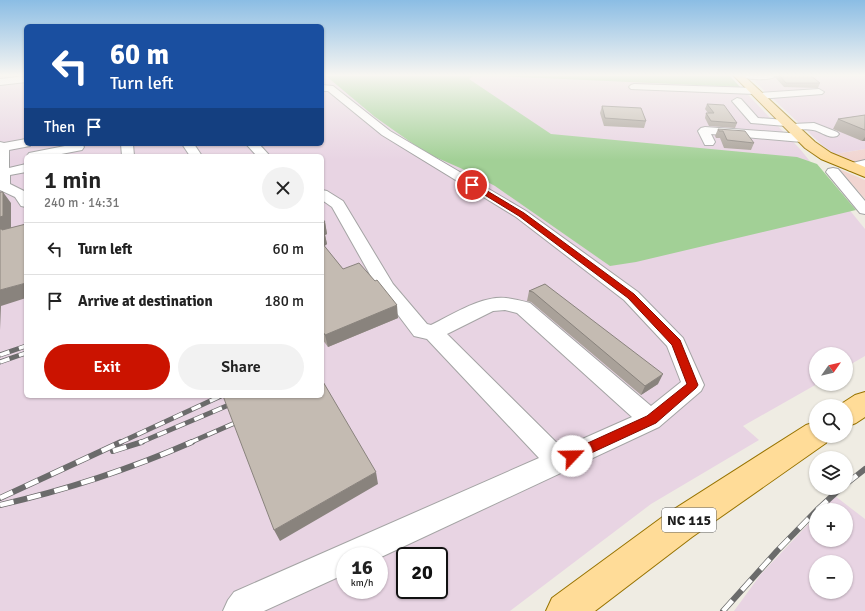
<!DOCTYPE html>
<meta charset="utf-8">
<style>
:root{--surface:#fff;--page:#f2f2f2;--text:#222;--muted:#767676;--line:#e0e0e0;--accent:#cb1300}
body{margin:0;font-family:Signika,sans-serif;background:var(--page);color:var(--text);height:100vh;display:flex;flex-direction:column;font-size:15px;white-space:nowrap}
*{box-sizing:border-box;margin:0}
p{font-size:13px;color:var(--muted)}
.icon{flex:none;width:22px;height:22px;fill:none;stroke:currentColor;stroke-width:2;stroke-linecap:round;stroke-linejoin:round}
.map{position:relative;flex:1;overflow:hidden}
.panel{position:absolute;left:24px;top:154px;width:300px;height:244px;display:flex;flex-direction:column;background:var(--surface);border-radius:6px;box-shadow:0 1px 3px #0004}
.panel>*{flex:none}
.hud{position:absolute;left:24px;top:24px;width:300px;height:122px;border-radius:6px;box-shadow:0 1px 3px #0004;background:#1a4fa0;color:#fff;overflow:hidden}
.needle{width:26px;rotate:56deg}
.buttons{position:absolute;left:809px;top:347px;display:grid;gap:8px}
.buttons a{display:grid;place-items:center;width:44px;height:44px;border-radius:50%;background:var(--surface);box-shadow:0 1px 3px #0004;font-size:20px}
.speed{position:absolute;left:336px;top:547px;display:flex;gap:8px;font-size:20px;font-weight:700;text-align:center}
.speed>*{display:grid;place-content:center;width:52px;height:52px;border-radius:50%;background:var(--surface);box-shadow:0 1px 3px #0004;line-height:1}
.speed small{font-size:10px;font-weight:400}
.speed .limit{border:2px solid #111;border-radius:6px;background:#fff;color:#111}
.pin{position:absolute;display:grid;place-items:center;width:34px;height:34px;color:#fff;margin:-17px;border:2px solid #fff;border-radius:50%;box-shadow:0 1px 4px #0007}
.me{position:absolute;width:44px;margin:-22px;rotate:66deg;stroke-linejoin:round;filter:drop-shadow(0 0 3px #0008)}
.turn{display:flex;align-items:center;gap:14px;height:84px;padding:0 20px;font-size:18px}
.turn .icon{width:52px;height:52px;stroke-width:2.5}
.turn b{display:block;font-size:28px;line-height:34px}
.then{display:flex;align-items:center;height:38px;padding:0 20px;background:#0003;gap:8px;font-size:15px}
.round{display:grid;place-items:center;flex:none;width:42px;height:42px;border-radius:21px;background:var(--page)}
.overview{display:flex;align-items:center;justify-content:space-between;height:68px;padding:0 20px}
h1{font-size:24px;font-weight:600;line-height:30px}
.button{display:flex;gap:8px;margin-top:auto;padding:8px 20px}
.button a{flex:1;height:46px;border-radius:24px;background:var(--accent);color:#fff;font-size:16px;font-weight:600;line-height:46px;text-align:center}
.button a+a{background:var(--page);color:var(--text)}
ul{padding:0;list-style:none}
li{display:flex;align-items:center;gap:12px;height:52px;padding:0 20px;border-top:1px solid var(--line)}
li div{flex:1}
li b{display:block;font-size:15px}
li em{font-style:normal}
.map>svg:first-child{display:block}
.commercial{fill:#f1d5d1}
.industrial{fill:#e8d4e3;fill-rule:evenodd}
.forest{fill:#a2d096}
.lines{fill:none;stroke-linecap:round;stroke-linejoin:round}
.minor-casing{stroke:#a4a4a4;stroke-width:2}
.major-casing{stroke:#977300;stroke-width:2}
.minor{fill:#fff;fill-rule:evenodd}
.major{fill:#ffdc98;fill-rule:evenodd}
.rail-far1-casing{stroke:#6b6b6b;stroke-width:5}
.rail-casing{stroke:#6b6b6b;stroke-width:6}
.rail-far1{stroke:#fff;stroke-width:3.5;stroke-dasharray:10;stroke-linecap:butt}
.rail{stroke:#fff;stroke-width:4.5;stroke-dasharray:14;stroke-linecap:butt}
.wall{fill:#a9a199}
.shaded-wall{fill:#89837d}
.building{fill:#c4bbb2;stroke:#89837d}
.route{fill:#cb1300;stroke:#840c00}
.labels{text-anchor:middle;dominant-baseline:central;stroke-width:3;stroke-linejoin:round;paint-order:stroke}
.shield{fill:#fff;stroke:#616161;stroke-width:1}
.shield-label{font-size:14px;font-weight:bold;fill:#1d1d1d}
</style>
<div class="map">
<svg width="865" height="611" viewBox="0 0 865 611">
<rect width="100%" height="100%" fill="#efece3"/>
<path class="commercial" d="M865,149V166L835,154Z
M839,169L865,180V199Z"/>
<path class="industrial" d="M0,75H26V144H322V75H729L800,149L865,229V356L846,367V354H816L817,384L743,426L759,440L651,504L510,611H0ZM26,156H322V396H26ZM345,556H379V590H345ZM405,556H439V590H405Z
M748,75H865V149L835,154L823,146Z
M835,496L865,519V611H734L761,574L816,516V540H846V510H822ZM816,562H846V592H816Z"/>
<path class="forest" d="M325,75H729L740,87L474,75L469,79L551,134L797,157L817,164L856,210L636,262L610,266L495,186L467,171L426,153L375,117Z"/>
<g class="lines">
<g class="minor-casing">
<path id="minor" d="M735,75H770L774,77C769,81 739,79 735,75Z
M26,76V82L0,85V79Z
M634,84L755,88L760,91L755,94L631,89L629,87L631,85Z
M322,85L333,86L390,131L526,211L638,292L683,338L704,385L701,391L659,427L379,558V556H345V574L264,611H223L228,600L234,592L539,458L427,339L414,336L377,287L332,207L322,200V190L327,191L343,201L393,284L427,324L431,325C452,315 482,295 506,298C514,299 522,301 530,303L651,406L681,382L667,346L624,300L516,217L382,135L328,91H322ZM505,310L517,313L632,417L562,448L447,334L493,311Z
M819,89L824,92L822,94L760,99L755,96L760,93Z
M737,98L741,99L758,118L787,120L791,121L792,124L814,123L837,132L839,134L837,136C828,139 821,131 813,130C804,128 796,131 787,129L786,126L751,123L732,101Z
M705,127L802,134L806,136L808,138L806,140L802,142L711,134L715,142L713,145H705L698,131L701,128Z
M26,139V144H31L30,146L9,150V168L26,164V172L10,175V184L26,192V207L21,206L15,197L0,190V142L4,143Z
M75,144H82L84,147L82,150L51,156H27L29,153Z
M121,144H133L134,156H122Z
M182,144H194L202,156H190Z
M246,144H259L270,156H257Z
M865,160V168L853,171L848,170L847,167L848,164Z
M833,168L838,169L865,201V214L860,213L826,172L828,169Z"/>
</g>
<g class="major-casing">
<path id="major" d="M733,75H743L815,142L831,153L865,167V177L821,159L805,148Z
M865,392V417L856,423L846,427V406H838L855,395Z
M816,422V436H829L826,443L692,537L595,611H546L552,598L668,513L806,425Z"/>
</g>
<use href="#minor" class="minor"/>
<use href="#major" class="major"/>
<g class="rail-far1-casing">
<path id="rail-far1" d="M0,355L26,346
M0,362L26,353
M119,443L221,396
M139,443L250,396
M189,443L244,419"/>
</g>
<g class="rail-casing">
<path id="rail" d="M113,451L142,442
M846,484L865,469
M0,498L121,442
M0,505C66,490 130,469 192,442
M817,510L841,488
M723,611L777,551L816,511"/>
</g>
<use href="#rail-far1" class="rail-far1"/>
<use href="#rail" class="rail"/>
</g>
<path class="wall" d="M773,75H810L820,83L818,88L784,87Z
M707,104L737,123L735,128L709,126L705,118L706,113H708L705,109Z
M602,106L646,121L644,128L604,126L600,113Z
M865,115V141H862L833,129L838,119Z
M718,129L754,143L751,150L724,148L720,138H716L715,136Z
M322,218L325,222L327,234L325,235L327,244L324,246L343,269L398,318L328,347L322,339Z
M545,284L658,384L641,395L531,302L527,301L529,291Z"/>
<path class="shaded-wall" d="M865,137V141H862Z
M3,192L11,203V228L3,230L11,241L0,231V217Z
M325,222L327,234L325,235L327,244L322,248V224Z
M26,283V298L1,306L0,330V290Z
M397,305L398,318L328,347L325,335Z
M663,374L658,384L641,395L645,386Z
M376,472L378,484L280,541L274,530Z"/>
<path class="building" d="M779,75H810L820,83H786Z
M707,104L724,105L737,123L711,121L706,113H714Z
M602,106L641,108L646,121L605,118Z
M865,115V130L838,119Z
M718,129L745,131L754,143L727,140L723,131H719Z
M0,192H3V216L0,217Z
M322,218L325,222L322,224Z
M26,224V283L0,290V229H2V230Z
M322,229L325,232L322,234Z
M322,243L343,269L359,263L375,281L377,280L397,305L325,335L322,330Z
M545,284L663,374L645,386L533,292L529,291Z
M322,380L376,472L274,530L223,396H322Z"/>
<linearGradient id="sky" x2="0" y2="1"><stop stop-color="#8bbde4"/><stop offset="0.47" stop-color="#f8f6f2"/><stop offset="1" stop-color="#f8f6f2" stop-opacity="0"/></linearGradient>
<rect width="865" height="160" fill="url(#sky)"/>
<path class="route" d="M470,183H474L524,213L634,294L680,340L698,385L696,388L656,423L576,460L572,461L568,460L566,456L568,452L647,416L687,384L672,345L628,298L519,216L470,186Z"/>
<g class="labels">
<rect class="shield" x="662" y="508" width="54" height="24" rx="3"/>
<g class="shield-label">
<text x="689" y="520">NC 115</text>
</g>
</g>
</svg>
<div class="buttons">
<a><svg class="needle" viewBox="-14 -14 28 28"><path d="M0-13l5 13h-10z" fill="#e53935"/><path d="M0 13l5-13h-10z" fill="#767676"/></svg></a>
<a><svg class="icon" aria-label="search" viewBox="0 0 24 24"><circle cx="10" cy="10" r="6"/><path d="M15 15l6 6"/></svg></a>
<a><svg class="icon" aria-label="layers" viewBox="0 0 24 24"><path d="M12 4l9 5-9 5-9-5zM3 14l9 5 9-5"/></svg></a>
<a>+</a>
<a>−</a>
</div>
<div class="speed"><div>16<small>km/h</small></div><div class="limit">20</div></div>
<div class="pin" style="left:472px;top:185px;background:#d93025"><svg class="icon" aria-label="arrive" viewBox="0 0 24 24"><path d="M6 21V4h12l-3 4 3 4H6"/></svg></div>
<svg class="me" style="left:572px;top:456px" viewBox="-20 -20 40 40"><circle r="19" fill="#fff"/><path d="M0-13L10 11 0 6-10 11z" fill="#cb1300"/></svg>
<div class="hud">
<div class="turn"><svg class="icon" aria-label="left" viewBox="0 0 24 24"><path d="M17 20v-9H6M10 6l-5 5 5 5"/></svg><div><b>60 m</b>Turn left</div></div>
<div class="then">Then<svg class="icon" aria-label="arrive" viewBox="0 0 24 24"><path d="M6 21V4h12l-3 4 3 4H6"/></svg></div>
</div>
<section class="panel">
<div class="overview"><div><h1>1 min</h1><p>240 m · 14:31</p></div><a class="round"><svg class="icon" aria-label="close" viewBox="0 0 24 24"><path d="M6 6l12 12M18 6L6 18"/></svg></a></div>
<ul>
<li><svg class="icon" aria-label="left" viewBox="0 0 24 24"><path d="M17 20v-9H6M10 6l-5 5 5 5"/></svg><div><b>Turn left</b></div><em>60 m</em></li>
<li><svg class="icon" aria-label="arrive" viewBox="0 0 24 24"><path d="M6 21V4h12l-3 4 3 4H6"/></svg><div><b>Arrive at destination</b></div><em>180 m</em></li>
</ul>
<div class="button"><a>Exit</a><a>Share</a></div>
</section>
</div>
